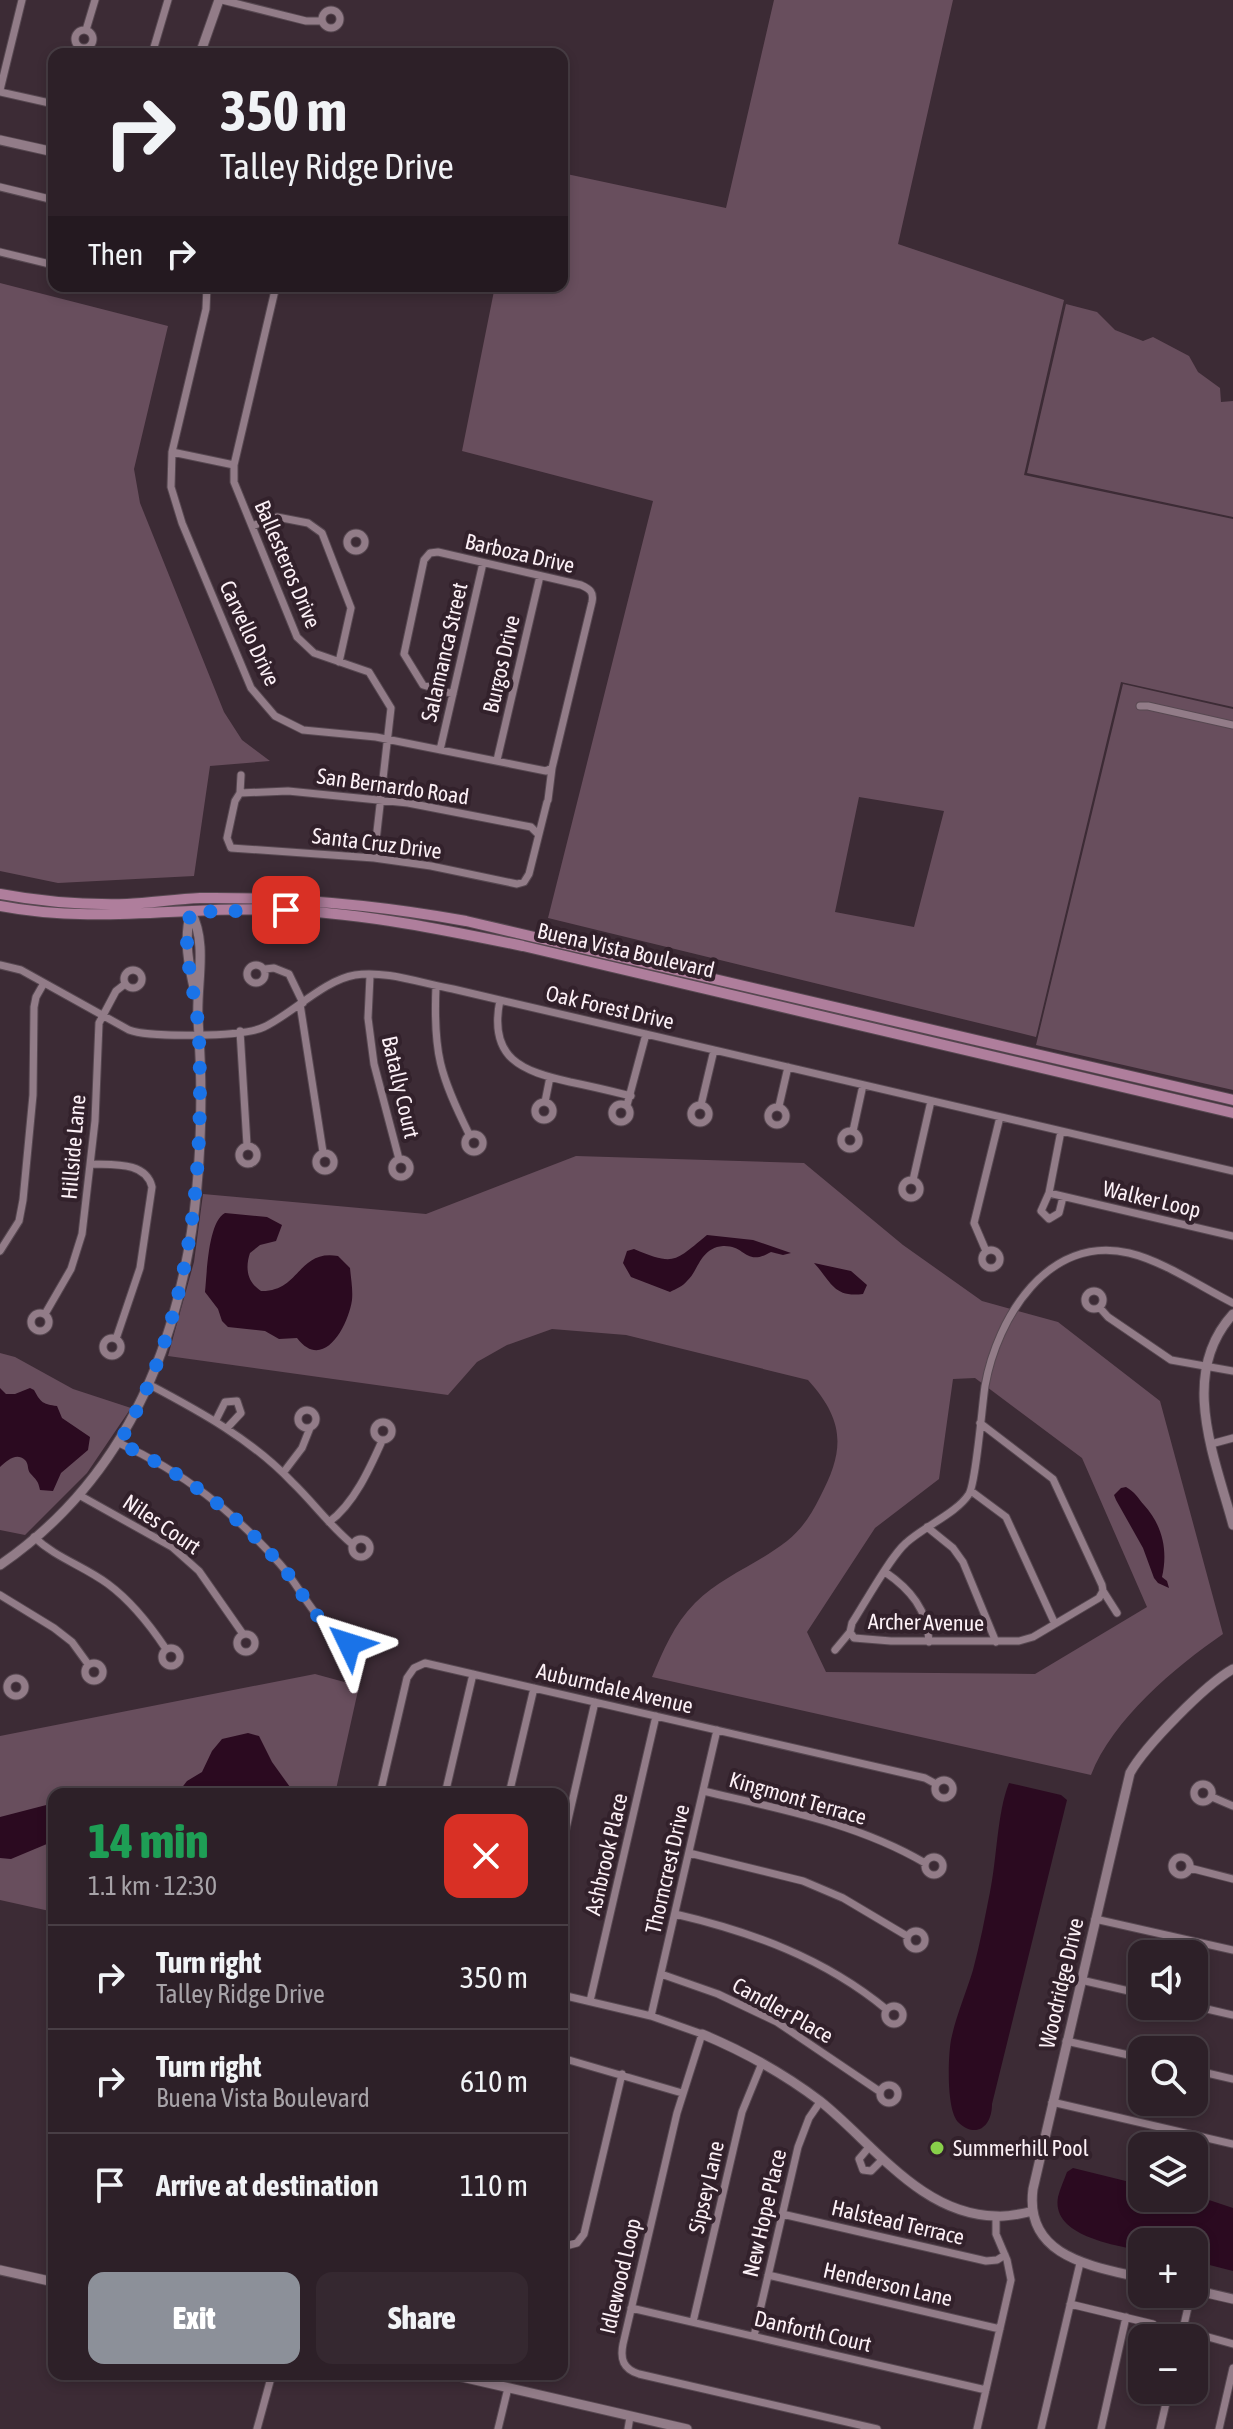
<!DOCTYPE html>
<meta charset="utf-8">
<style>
:root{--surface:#2d2028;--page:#352830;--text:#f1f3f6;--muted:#a7a3a8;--line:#483e45;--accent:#8c9099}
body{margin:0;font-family:"Asap Condensed",sans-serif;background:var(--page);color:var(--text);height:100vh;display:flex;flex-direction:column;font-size:30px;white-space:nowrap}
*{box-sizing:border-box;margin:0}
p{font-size:26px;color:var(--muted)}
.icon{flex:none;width:44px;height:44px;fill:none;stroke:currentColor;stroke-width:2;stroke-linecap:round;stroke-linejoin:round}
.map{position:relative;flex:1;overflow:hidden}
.panel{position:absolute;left:48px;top:1788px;width:520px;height:592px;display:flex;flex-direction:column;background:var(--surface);border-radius:16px;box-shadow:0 4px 12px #0003,0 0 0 2px var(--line)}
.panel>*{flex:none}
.banner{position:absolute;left:48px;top:48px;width:520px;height:244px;border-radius:16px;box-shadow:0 4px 12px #0003,0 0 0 2px var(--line);background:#2d2028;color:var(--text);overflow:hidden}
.controls{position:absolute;left:1128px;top:1940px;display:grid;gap:16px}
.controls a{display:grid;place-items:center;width:80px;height:80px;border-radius:16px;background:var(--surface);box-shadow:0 4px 12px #0003,0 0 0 2px var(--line);font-size:40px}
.pin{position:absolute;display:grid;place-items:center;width:68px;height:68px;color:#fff;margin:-34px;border-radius:16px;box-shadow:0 4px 12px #0006}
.me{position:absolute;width:88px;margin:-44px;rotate:311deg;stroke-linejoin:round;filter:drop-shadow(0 0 6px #0008)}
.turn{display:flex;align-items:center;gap:28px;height:168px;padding:0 40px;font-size:36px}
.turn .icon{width:104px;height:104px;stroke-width:2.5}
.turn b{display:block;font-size:56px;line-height:68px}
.then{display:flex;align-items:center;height:76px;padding:0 40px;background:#0003;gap:16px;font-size:30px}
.round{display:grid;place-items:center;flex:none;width:84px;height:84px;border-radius:16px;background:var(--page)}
.overview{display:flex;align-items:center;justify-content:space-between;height:136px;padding:0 40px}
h1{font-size:48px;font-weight:800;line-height:60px;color:#1e9e55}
.button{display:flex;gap:16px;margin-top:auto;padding:16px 40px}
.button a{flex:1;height:92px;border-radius:16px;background:var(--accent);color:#fff;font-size:32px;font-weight:800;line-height:92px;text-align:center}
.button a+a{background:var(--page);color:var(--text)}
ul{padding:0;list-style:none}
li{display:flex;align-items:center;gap:24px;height:104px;padding:0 40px;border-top:2px solid var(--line)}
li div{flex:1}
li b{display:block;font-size:30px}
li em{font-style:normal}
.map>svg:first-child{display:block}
.green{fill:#684e5d;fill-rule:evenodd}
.water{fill:#2b0a20}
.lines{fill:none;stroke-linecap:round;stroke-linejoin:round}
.minor-casing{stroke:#574851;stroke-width:9}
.tertiary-casing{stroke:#574851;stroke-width:11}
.secondary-casing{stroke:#574851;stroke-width:12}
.minor{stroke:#927c88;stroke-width:7}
.tertiary{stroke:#927c88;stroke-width:9}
.secondary{stroke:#af7e9c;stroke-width:10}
.route{stroke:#1a73e8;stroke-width:14;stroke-dasharray:0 25.2}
.poi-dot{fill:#88cf4a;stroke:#32212b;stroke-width:3}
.labels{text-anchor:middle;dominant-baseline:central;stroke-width:8;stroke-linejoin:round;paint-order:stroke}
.street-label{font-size:22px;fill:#fcf0f6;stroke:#32212b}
.poi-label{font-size:22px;fill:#fcf0f6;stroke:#32212b;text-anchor:start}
</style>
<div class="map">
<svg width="1233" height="2429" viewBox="0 0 1233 2429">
<rect width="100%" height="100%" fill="#3c2b35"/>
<path class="green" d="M774,0H953L898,244L1064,300L1024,475L1233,519V707L1121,682L1036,1037L548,918L653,501L462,451L495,286H562V173L726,208ZM859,797L944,811L914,927L835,912Z
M0,283L168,326L134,469L140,503L224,712L242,740L270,761L210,766L194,876L58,883L0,871Z
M1066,304L1097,312L1115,330L1143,341L1153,337L1189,356L1198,372L1220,388L1221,402L1233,401V517L1027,473Z
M1123,684L1233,709V1090L1036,1045Z
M576,1156L804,1163L903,1245L982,1301L1058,1322L1160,1401L1223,1634C1175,1667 1112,1720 1091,1775L652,1677C663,1651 674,1624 695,1603C722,1576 758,1564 787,1541C802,1529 811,1515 820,1497C845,1450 845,1421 808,1380L626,1335L552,1329L507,1345L477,1362L448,1395L168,1356L194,1262L203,1194L426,1214ZM975,1378L1082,1458L1147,1607L1035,1674L826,1672L807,1632L875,1528L939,1479L953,1379Z
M0,1353L15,1357L73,1389L131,1408L87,1473L25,1535L0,1530Z
M315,1674L359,1686L335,1794H54V1912L0,1900V1736Z"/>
<path class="water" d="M225,1213L267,1217L282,1225L276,1241L260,1245L250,1253C245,1268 247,1282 261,1291C300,1292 298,1249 338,1256L350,1268C351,1279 353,1290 352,1300C348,1327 323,1372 297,1338L279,1339L265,1331L228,1327L222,1321L218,1309L205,1292C207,1273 208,1222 225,1213Z
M707,1235L753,1240L791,1253L783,1255L771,1252C745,1267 746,1245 723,1246C700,1248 699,1270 687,1281C683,1286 676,1289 670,1292L631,1277L623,1263L627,1251L634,1249C675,1266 674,1262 707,1235Z
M814,1263L851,1271L867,1285L863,1294C833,1298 831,1281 814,1263Z
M0,1388L6,1394H15L30,1388L34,1390C41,1403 43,1404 57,1406L62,1418L90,1437L88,1450L61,1473L53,1491L40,1490C38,1480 36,1480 30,1473C27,1469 29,1464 25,1460C16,1452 7,1461 0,1467Z
M1126,1487C1135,1492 1138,1498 1144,1505C1163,1526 1168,1551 1162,1577L1167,1581L1169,1588L1158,1583L1154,1578L1143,1548L1116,1500L1114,1495L1121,1488Z
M248,1733L259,1736L272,1762L295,1794H177L187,1781L202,1772L212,1751L222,1739Z
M1009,1783L1061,1795L1067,1800L992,2104C992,2126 977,2139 959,2123C946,2112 948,2057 951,2040C956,2016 966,1993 973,1970C980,1944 985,1917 990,1892C997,1859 997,1813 1009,1783Z
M54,1803V1841L11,1859L0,1858V1817Z
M1073,2168L1142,2185V2198H1194V2195L1233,2208V2271L1194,2261V2242H1142V2251C1115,2245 1051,2236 1058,2197C1060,2189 1064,2180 1067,2172Z"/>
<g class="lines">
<g class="minor-casing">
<path id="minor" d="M222,0L306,21H322
M322 19a9 9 0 1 1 18 0a9 9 0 1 1-18 0Z
M75 39a9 9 0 1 1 18 0a9 9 0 1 1-18 0Z
M86,30L95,0
M152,54L168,0
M0,90L22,0
M0,92L54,104
M0,187L54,200
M0,252L54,265
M148,286L169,289L187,286
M207,286L206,309L172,452L171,487L182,523L251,688L275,716L303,730L376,737L546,771L552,768
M276,286L234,465V482L297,637L314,653L369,672L391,708L374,858
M172,452L234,465
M252,526L277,517L308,523L322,533L351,608L339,662
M347 542a9 9 0 1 1 18 0a9 9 0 1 1-18 0Z
M453,694L423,685L404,654L424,560L430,553L438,552L581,585C590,589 594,592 592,602L552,768L548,800
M1140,706H1148L1233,725
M440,750L483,563
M497,760L540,576
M241,775L240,793L235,801L227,838L231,848L374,858L431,866L517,884L524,882L529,874L547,802
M240,793L288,791L408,803L531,827L538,834
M247 974a9 9 0 1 1 18 0a9 9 0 1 1-18 0Z
M0,965L21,970L129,1030C150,1038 244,1037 264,1027C292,1014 324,980 355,975C386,970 423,984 453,989L1233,1171
M265,969L274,968L289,974L303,1003
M124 979a9 9 0 1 1 18 0a9 9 0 1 1-18 0Z
M370,976L368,1018L374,1064L399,1159
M436,986C433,1053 440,1075 469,1134
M500,1000C488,1059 522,1071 570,1082C590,1086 611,1091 631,1096
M300,1004L323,1152
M240,1031L247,1145
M535 1111a9 9 0 1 1 18 0a9 9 0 1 1-18 0Z
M545,1102L550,1077
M612 1113a9 9 0 1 1 18 0a9 9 0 1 1-18 0Z
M691 1114a9 9 0 1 1 18 0a9 9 0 1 1-18 0Z
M627,1105L646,1034
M701,1105L714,1050
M779,1106L788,1067
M768 1116a9 9 0 1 1 18 0a9 9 0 1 1-18 0Z
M841 1140a9 9 0 1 1 18 0a9 9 0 1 1-18 0Z
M853,1131L863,1085
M1061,1131L1049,1193L1233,1236
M465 1143a9 9 0 1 1 18 0a9 9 0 1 1-18 0Z
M239 1155a9 9 0 1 1 18 0a9 9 0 1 1-18 0Z
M316 1162a9 9 0 1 1 18 0a9 9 0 1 1-18 0Z
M392 1168a9 9 0 1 1 18 0a9 9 0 1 1-18 0Z
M91,1164C112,1165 146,1161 152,1187L140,1268L116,1339
M902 1189a9 9 0 1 1 18 0a9 9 0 1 1-18 0Z
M913,1180L931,1101
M1049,1193L1041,1211L1049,1219L1059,1213L1063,1197
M982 1259a9 9 0 1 1 18 0a9 9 0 1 1-18 0Z
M0,1251L19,1221L23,1200L33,1095L34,1007L36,997L44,983
M986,1251L974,1223L1000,1117
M1085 1300a9 9 0 1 1 18 0a9 9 0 1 1-18 0Z
M1100,1308L1108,1317L1171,1360L1233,1371
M31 1322a9 9 0 1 1 18 0a9 9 0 1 1-18 0Z
M45,1314L71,1269L82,1234L95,1121L99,1023L116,991L125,984
M103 1347a9 9 0 1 1 18 0a9 9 0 1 1-18 0Z
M150,1385C201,1412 252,1440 292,1482C313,1502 330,1526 352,1544
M298 1419a9 9 0 1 1 18 0a9 9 0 1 1-18 0Z
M216,1420L225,1402L237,1401L241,1413L227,1428
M374 1431a9 9 0 1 1 18 0a9 9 0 1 1-18 0Z
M980,1423L1053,1479L1102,1585L1103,1591L1099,1598L1033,1637L1019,1641H891L854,1638L850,1632L852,1623C865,1603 890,1557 906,1543C923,1527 957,1513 969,1494C976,1482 982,1406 985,1386C997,1318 1048,1234 1129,1253C1163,1261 1201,1287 1233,1303
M119,1443C183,1472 233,1511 280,1564C303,1590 316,1627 349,1641
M1211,1444L1233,1438
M283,1473L302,1448L310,1428
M971,1491L1006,1517L1055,1624
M79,1495L172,1547L199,1571L243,1634
M329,1522C354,1504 370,1468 382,1441
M927,1527L953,1548L963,1562L996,1642
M34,1537C56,1558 84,1566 108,1584C131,1601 150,1625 166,1649
M352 1548a9 9 0 1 1 18 0a9 9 0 1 1-18 0Z
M885,1572C910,1589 928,1610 929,1642
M1103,1591L1117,1613
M0,1595L54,1628L72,1642L88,1664
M349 1642a9 9 0 1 1 18 0a9 9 0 1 1-18 0Z
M237 1643a9 9 0 1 1 18 0a9 9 0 1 1-18 0Z
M162 1657a9 9 0 1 1 18 0a9 9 0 1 1-18 0Z
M835,1650L850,1632
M85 1672a9 9 0 1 1 18 0a9 9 0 1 1-18 0Z
M7 1687a9 9 0 1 1 18 0a9 9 0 1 1-18 0Z
M935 1789a9 9 0 1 1 18 0a9 9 0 1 1-18 0Z
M1194 1793a9 9 0 1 1 18 0a9 9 0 1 1-18 0Z
M703,1791C779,1809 857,1823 925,1863
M380,1794L407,1678L414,1668L425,1663L925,1778L936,1784
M445,1794L473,1674
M509,1794L534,1688
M1212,1797L1233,1806
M562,1846L595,1702
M689,1853L803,1881L843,1898L907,1936
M925 1866a9 9 0 1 1 18 0a9 9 0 1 1-18 0Z
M1172 1866a9 9 0 1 1 18 0a9 9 0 1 1-18 0Z
M1190,1868L1233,1879
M675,1914C752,1932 824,1958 886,2009
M1095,1919L1233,1950
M907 1940a9 9 0 1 1 18 0a9 9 0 1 1-18 0Z
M661,1974L718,1994L777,2022L879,2091
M1081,1980L1142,1994
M562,1995L651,2016L702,2034L677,2113L623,2344C620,2359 623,2369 639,2374L877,2429
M590,2001L656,1716
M885 2015a9 9 0 1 1 18 0a9 9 0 1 1-18 0Z
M1194,2006L1233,2015
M651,2016L717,1730
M1066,2041L1142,2058
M562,2058L682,2093
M1194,2070L1233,2079
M880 2094a9 9 0 1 1 18 0a9 9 0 1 1-18 0Z
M1052,2102L1233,2144
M870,2146L859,2159L863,2170L871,2171L883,2159
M782,2214L986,2261L997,2260L1005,2255
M562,2247L577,2243L584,2234L622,2074
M768,2275L1000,2329
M1070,2304L1153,2324
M631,2308L986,2390
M693,2322L742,2112L762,2063
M1183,2330L1233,2344
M754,2336L798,2147L809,2118L820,2102
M1181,2338L1191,2294
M257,2429L272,2374
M498,2429L508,2388
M628,2429L630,2417
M977,2429L1011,2280L1007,2260L996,2234V2216
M1041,2429L1080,2263
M1101,2429L1126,2317
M1160,2429L1169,2390
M1219,2429L1233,2368"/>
</g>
<g class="tertiary-casing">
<path id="tertiary" d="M200,54L219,0
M0,140L54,152
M191,912C183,939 189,966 195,992
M1233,1314C1178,1374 1215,1458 1233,1525
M0,1565C179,1442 212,1222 198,1019C196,984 208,944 191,912
M702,2034C743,2051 784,2074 820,2101C873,2143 921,2215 996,2216C1008,2217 1021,2214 1033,2211
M0,2270L54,2282
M1142,2278C1092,2266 1024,2257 1033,2189L1130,1773C1145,1746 1206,1684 1233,1669
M1194,2290L1233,2299
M449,2374L687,2429"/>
</g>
<g class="secondary-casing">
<path id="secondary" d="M0,894C42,902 85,905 127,904C151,903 176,899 200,898C290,897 378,905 466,921L1233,1100
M0,906C97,925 190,905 287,910C367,914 445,930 523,946L1233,1113"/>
</g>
<use href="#minor" class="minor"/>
<use href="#tertiary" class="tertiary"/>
<use href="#secondary" class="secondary"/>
</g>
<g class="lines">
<path class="route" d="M286,910L191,912C179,951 198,997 199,1038C204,1177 191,1321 119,1443C182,1472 235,1512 280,1564C303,1590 316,1627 349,1641V1644"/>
</g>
<circle class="poi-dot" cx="937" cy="2148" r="8"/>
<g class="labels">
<g class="street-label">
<text transform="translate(520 553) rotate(13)">Barboza Drive</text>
<text transform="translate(288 564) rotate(67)">Ballesteros Drive</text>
<text transform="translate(250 633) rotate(65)">Carvello Drive</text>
<text transform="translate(444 652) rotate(-77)">Salamanca Street</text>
<text transform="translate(501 664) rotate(-77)">Burgos Drive</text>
<text transform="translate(393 786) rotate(8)">San Bernardo Road</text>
<text transform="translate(377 843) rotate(7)">Santa Cruz Drive</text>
<text transform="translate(626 950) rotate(13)">Buena Vista Boulevard</text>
<text transform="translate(610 1007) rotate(13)">Oak Forest Drive</text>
<text transform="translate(401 1087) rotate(77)">Batally Court</text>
<text transform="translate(73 1147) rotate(-85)">Hillside Lane</text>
<text transform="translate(1152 1199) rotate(13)">Walker Loop</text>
<text transform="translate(162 1524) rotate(34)">Niles Court</text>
<text transform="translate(926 1622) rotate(1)">Archer Avenue</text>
<text transform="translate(615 1688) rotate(13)">Auburndale Avenue</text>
<text transform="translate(798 1798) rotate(16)">Kingmont Terrace</text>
<text transform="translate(606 1854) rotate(-77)">Ashbrook Place</text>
<text transform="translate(667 1869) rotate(-77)">Thorncrest Drive</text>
<text transform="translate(1061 1983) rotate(-77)">Woodridge Drive</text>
<text transform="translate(783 2010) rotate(29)">Candler Place</text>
<text transform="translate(706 2187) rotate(-77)">Sipsey Lane</text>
<text transform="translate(764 2213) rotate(-77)">New Hope Place</text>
<text transform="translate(898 2222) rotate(13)">Halstead Terrace</text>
<text transform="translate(620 2276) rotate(-77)">Idlewood Loop</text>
<text transform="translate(888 2284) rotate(13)">Henderson Lane</text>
<text transform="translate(813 2331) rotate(13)">Danforth Court</text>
</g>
<g class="poi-label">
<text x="953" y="2148">Summerhill Pool</text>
</g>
</g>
</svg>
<div class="controls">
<a><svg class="icon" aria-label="sound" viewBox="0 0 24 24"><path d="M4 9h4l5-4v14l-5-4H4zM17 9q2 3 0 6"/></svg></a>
<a><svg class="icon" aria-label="search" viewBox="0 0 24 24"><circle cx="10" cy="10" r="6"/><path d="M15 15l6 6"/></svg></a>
<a><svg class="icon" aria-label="layers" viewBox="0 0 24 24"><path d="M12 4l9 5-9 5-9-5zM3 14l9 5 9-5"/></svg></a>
<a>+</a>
<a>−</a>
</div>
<div class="pin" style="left:286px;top:910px;background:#d93025"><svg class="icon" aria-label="arrive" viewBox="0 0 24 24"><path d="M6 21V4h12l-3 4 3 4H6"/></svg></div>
<svg class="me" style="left:349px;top:1644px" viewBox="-20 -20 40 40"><path d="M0-17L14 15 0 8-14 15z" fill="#1a73e8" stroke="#fff" stroke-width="4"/></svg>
<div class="banner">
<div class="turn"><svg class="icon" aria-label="right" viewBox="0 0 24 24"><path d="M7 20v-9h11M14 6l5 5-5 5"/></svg><div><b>350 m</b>Talley Ridge Drive</div></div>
<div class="then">Then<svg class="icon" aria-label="right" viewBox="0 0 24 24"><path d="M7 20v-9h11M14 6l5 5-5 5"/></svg></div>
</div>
<section class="panel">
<div class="overview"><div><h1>14 min</h1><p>1.1 km · 12:30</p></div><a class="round" style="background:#d93025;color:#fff"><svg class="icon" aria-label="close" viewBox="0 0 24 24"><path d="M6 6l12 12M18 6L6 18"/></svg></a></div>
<ul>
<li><svg class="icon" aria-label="right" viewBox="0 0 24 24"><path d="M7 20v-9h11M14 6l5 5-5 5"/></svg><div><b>Turn right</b><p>Talley Ridge Drive</p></div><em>350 m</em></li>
<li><svg class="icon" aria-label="right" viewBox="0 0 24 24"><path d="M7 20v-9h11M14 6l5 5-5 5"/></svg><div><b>Turn right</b><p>Buena Vista Boulevard</p></div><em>610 m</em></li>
<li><svg class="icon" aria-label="arrive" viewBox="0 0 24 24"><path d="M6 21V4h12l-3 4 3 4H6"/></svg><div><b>Arrive at destination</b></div><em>110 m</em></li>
</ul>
<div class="button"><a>Exit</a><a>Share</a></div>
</section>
</div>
